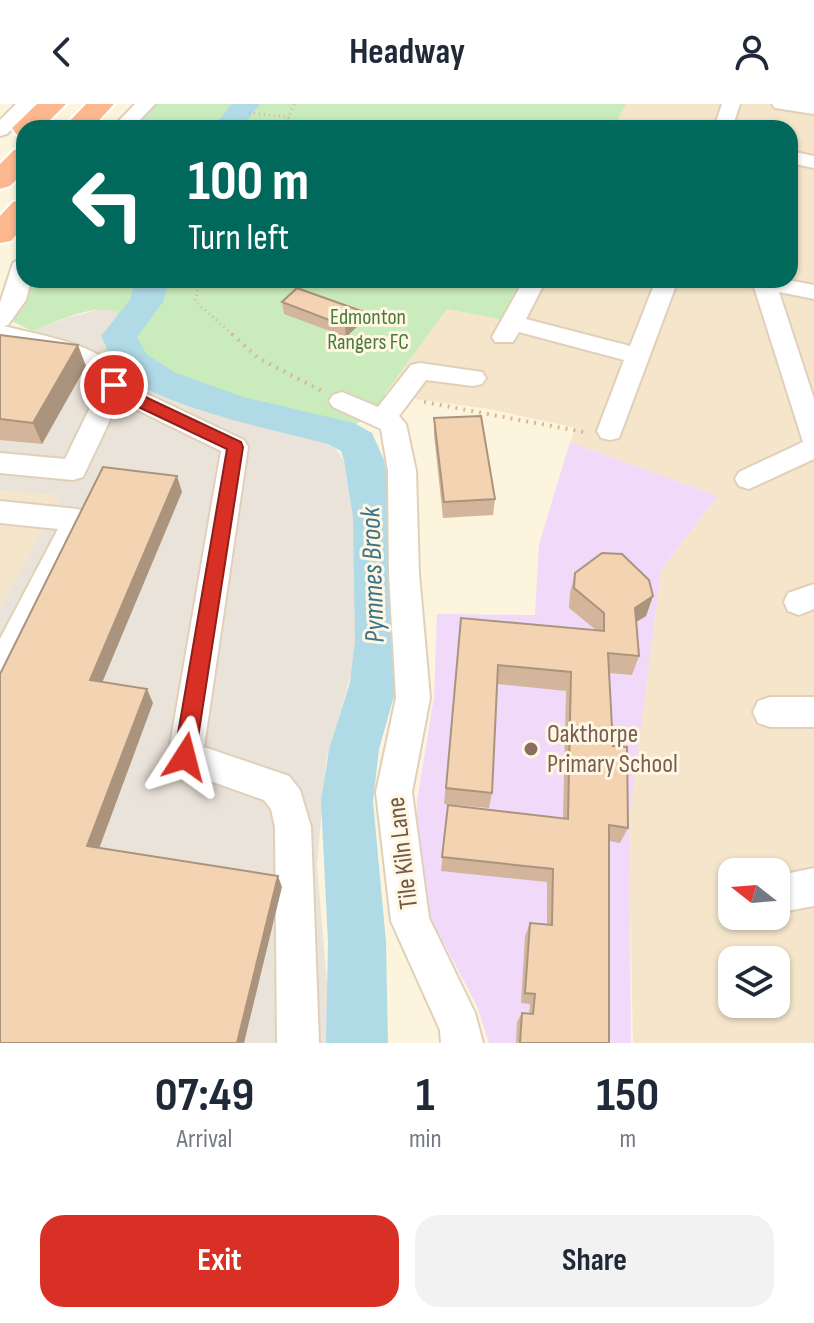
<!DOCTYPE html>
<style>
:root{--surface:#fff;--page:#f2f2f3;--text:#1f2937;--muted:#747a83;--accent:#d93025}
body{margin:0;font-family:"Sofia Sans Condensed",sans-serif;background:var(--page);color:var(--text);height:100vh;display:flex;flex-direction:column;font-size:30px;white-space:nowrap}
*{box-sizing:border-box;margin:0}
p{font-size:26px;color:var(--muted)}
.icon{flex:none;width:44px;height:44px;fill:none;stroke:currentColor;stroke-width:2;stroke-linecap:round;stroke-linejoin:round}
.map{position:relative;height:939px;overflow:hidden}
.drawer{display:flex;flex-direction:column;background:var(--surface);flex:1}
.drawer>*{flex:none}
.top-card{position:absolute;left:16px;top:16px;width:782px;height:168px;border-radius:24px;box-shadow:0 2px 6px #0004;background:#00695c;color:#fff;overflow:hidden}
.needle{width:52px;rotate:287deg}
.controls{position:absolute;left:718px;top:754px;display:grid;gap:16px}
.controls a{display:grid;place-items:center;width:72px;height:72px;border-radius:16px;background:var(--surface);box-shadow:0 2px 6px #0004;font-size:40px}
.pin{position:absolute;display:grid;place-items:center;width:68px;height:68px;color:#fff;margin:-34px;border:4px solid #fff;border-radius:50%;box-shadow:0 2px 8px #0007}
.me{position:absolute;width:88px;margin:-44px;rotate:9deg;stroke-linejoin:round;filter:drop-shadow(0 0 6px #0008)}
.turn{display:flex;align-items:center;gap:28px;height:168px;padding:0 40px;font-size:36px}
.turn .icon{width:104px;height:104px;stroke-width:2.5}
.turn b{display:block;font-size:56px;line-height:68px}
.eta{display:flex;justify-content:space-evenly;align-items:center;height:136px;text-align:center}
.eta b{font-size:48px;font-weight:700;line-height:56px}
.button{display:flex;gap:16px;margin-top:auto;padding:16px 40px}
.button a{flex:1;height:92px;border-radius:24px;background:var(--accent);color:#fff;font-size:32px;font-weight:700;line-height:92px;text-align:center}
.button a+a{background:var(--page);color:var(--text)}
header{display:flex;justify-content:space-between;align-items:center;height:104px;padding:0 40px;background:var(--surface);font-size:36px;font-weight:700}
.map>svg:first-child{display:block}
.residential{fill:#f5e6cb;fill-rule:evenodd}
.industrial{fill:#eae3da}
.education{fill:#f1daf9}
.green{fill:#caebbb}
.lines{fill:none;stroke-linecap:round;stroke-linejoin:round}
.river{fill:#b1dae7;fill-rule:evenodd}
.minor-casing{stroke:#e1d0b9;stroke-width:4}
.highway-casing{stroke:#fff;stroke-width:4}
.path-far1{stroke:#d8b797;stroke-width:3;stroke-dasharray:1 4;stroke-linecap:butt}
.path{stroke:#d8b797;stroke-width:4;stroke-dasharray:2 6;stroke-linecap:butt}
.minor{fill:#fff;fill-rule:evenodd}
.highway{fill:#fcb78f;fill-rule:evenodd}
.wall{fill:#d2b59a}
.shaded-wall{fill:#ab947d}
.building{fill:#f4d3b3;stroke:#ab947d;stroke-width:2}
.route{fill:#d93025;stroke:#8d1f18;stroke-width:2}
.education-dot{fill:#8d6e63;stroke:#fff7e4;stroke-width:3}
.labels{text-anchor:middle;dominant-baseline:central;stroke-width:6;stroke-linejoin:round;paint-order:stroke}
.far-park-label{font-size:22px;fill:#487a3c;stroke:#fff7e4}
.education-label{font-size:26px;fill:#785e54;stroke:#fff7e4;text-anchor:start}
.street-label{font-size:26px;fill:#735a45;stroke:#fff7e4}
.water-label{font-size:28px;font-style:italic;fill:#3d7489;stroke:#fff7e4}
</style>
<header><svg class="icon" aria-label="back" viewBox="0 0 24 24"><path d="M15 5l-7 7 7 7"/></svg>Headway<svg class="icon" aria-label="person" viewBox="0 0 24 24"><circle cx="12" cy="8" r="4"/><path d="M4 21q1-7 8-7t8 7"/></svg></header>
<div class="map">
<svg width="814" height="939" viewBox="0 0 814 939">
<rect width="100%" height="100%" fill="#fdf4dd"/>
<path class="residential" d="M626,0H814V939H633L628,715L661,466L718,392L570,338L576,324L489,305L408,294L387,287L447,205L508,217L531,176H790V24H613ZM732,768H776V812H732ZM732,856H776V900H732Z
M0,386L61,392L0,505Z"/>
<path class="industrial" d="M106,204L119,208L222,311L328,334L350,365L370,482L362,533L326,656L317,761L332,939H0V505L60,392L0,386V244L32,227L70,213Z"/>
<path class="education" d="M570,338L718,392L661,466L629,717L631,939H489L477,902L427,808L416,725L417,697L434,593L437,510L535,511L539,440Z"/>
<path class="green" d="M155,0H626L613,24H129Z
M32,176H531L508,217L447,205L387,287L374,311L328,334L222,311L131,275L104,248L118,208C91,199 57,218 32,227L10,216Z"/>
<g class="lines">
<path class="river" d="M232,0H260L241,24H212Z
M135,176H169L163,198L137,233L147,251L176,269L243,293L354,319L372,329L384,356L395,413L401,538L398,578L379,645L373,697L386,838L388,939H326L328,838L321,697L329,645L350,578L355,538L353,413L344,356L341,347L328,340C282,328 147,300 119,265C111,256 107,243 101,232L130,196Z"/>
<g class="minor-casing">
<path id="minor" d="M16,0H36L7,30L0,32V16Z
M135,0H155L132,24H112Z
M722,0H740L732,24H714Z
M772,0H814V10L775,4Z
M790,47L814,52V64L790,59Z
M24,152V176H31L26,196L8,221L4,222C41,232 113,241 126,280L244,336L248,343L204,643L289,672L300,686L311,723L319,939H277L275,723L271,705L264,696L173,664L168,653L221,347L119,297L83,373L73,376L0,369V349L65,355L101,281C93,255 25,244 0,237V199L13,159Z
M524,176H546L526,215L630,242L656,176H678L619,334L610,336L601,334L597,327L624,256L519,228L513,238H495L492,233Z
M741,176H788L814,181V195L779,188L814,295V355L749,385L739,382L735,375L739,368L803,338L754,183L744,181Z
M420,259L482,268L486,274L482,280L473,282L426,276L399,312L406,320L416,367L419,470L430,594L412,688L429,814L475,909L483,939H441L440,926L391,817L376,688L396,594L389,470L388,367L381,325L333,303L329,297L333,291L342,288L378,303L411,261Z
M0,397L77,405L87,408L91,416L11,577L0,581V535L58,425L0,419Z
M814,480V505L799,511L788,507L784,498L788,489Z
M770,593H814V623H770L758,619L753,608L758,597Z
M814,764V802L782,808L776,806V772Z"/>
</g>
<g class="highway-casing">
<path id="highway" d="M37,0H66L42,24H24V32L16,30L12,24Z
M86,0H114L92,24H63Z
M24,43V68L10,82L0,85V60L14,46Z
M24,95V122L11,137L0,139V112L13,98Z"/>
</g>
<path class="path-far1" d="M249,9L290,13
M284,24L294,0
M200,176L195,197L234,232"/>
<path class="path" d="M232,230L258,254L322,287
M424,298L589,329"/>
<use href="#minor" class="minor"/>
<use href="#highway" class="highway"/>
</g>
<path class="wall" d="M282,198L361,219L346,233L284,210Z
M0,231L86,262L42,340L0,336Z
M434,314L495,395L493,411L443,414L434,331Z
M575,469L653,492L646,512L636,518L639,552L632,571L609,569L613,642L628,724L620,739L609,737V939H516L517,918L522,909L529,910L530,900L521,899L525,832L530,819L547,820V778L441,767L448,701L563,714L566,587L497,580L492,689L489,704L444,700L461,514L596,526L569,504L570,489Z"/>
<path class="shaded-wall" d="M361,207V219L346,233L345,222Z
M78,241L86,262L42,340L33,319Z
M177,372L182,388L97,591L90,576Z
M653,492L646,512L628,523L635,504Z
M147,585L153,599L96,753L87,742Z
M278,772L282,783L244,939H237Z"/>
<path class="building" d="M297,184L361,207L345,222L282,198Z
M0,231L78,241L33,319L0,315Z
M481,312L495,395L444,398L434,314Z
M103,363L177,372L90,576L147,585L87,742L278,772L237,939H0V570Z
M602,449L622,450L649,476L653,492L635,504L639,552L608,549L613,642L627,643L628,724L609,721V939H520L522,909L533,910L535,890L525,889L530,819L552,821L553,765L442,753L448,701L568,715L571,568L498,561L492,689L446,684L461,514L604,527V509L574,484L575,469Z"/>
<path class="route" d="M114,276L120,277L122,282L241,338L243,343L195,653L192,660L185,663L177,660L174,653L227,345L107,288V281Z"/>
<circle class="education-dot" cx="531" cy="645" r="8"/>
<g class="labels">
<g class="far-park-label">
<text x="368" y="213">Edmonton<tspan x="368" dy="25">Rangers FC</tspan></text>
</g>
<g class="education-label">
<text x="547" y="630">Oakthorpe<tspan x="547" dy="30">Primary School</tspan></text>
</g>
<g class="street-label">
<text transform="translate(403 749) rotate(-97)">Tile Kiln Lane</text>
</g>
<g class="water-label">
<text transform="translate(373 471) rotate(-92)">Pymmes Brook</text>
</g>
</g>
</svg>
<div class="controls">
<a><svg class="needle" viewBox="-14 -14 28 28"><path d="M0-13l5 13h-10z" fill="#e53935"/><path d="M0 13l5-13h-10z" fill="#747a83"/></svg></a>
<a><svg class="icon" aria-label="layers" viewBox="0 0 24 24"><path d="M12 4l9 5-9 5-9-5zM3 14l9 5 9-5"/></svg></a>
</div>
<div class="pin" style="left:114px;top:281px;background:#d93025"><svg class="icon" aria-label="arrive" viewBox="0 0 24 24"><path d="M6 21V4h12l-3 4 3 4H6"/></svg></div>
<svg class="me" style="left:185px;top:653px" viewBox="-20 -20 40 40"><path d="M0-17L14 15 0 8-14 15z" fill="#d93025" stroke="#fff" stroke-width="4"/></svg>
<div class="top-card">
<div class="turn"><svg class="icon" aria-label="left" viewBox="0 0 24 24"><path d="M17 20v-9H6M10 6l-5 5 5 5"/></svg><div><b>100 m</b>Turn left</div></div>
</div>
</div>
<section class="drawer">
<div class="eta">
<div><b>07:49</b><p>Arrival</p></div>
<div><b>1</b><p>min</p></div>
<div><b>150</b><p>m</p></div>
</div>
<div class="button"><a>Exit</a><a>Share</a></div>
</section>
